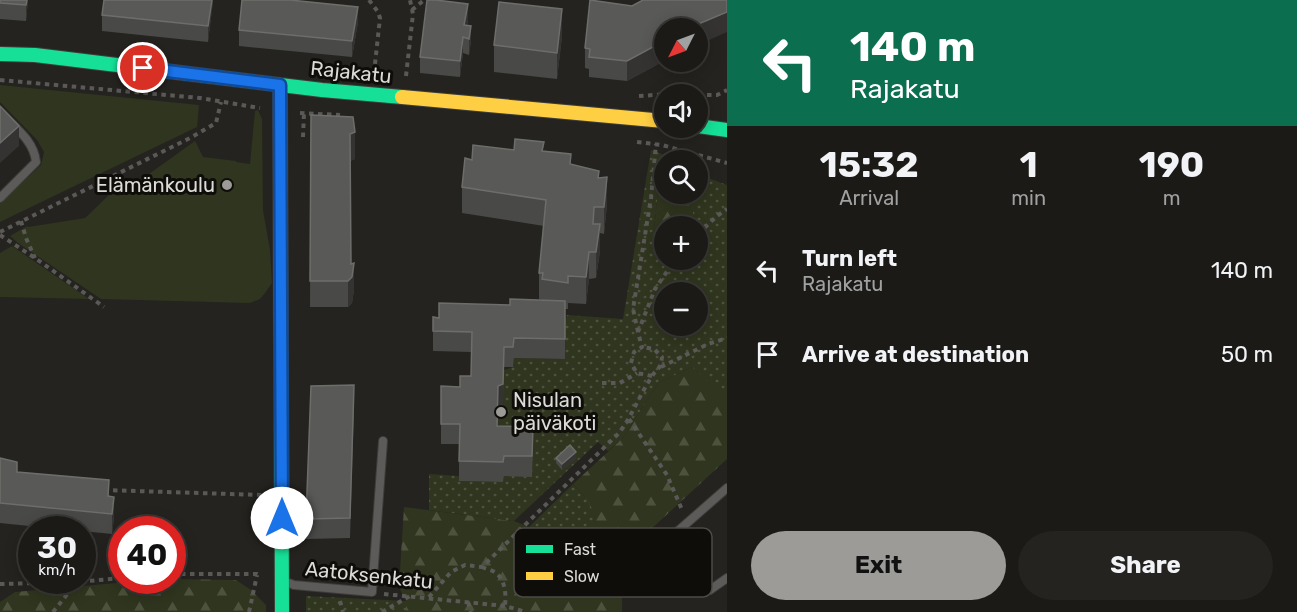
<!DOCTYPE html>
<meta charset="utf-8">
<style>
:root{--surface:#1b1a17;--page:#242320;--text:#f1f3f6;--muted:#a0a1a1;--line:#393836;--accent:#9c9b97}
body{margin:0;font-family:Rubik,sans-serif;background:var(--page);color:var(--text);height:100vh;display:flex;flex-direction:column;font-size:22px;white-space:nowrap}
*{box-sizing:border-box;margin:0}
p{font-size:20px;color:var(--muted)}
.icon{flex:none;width:33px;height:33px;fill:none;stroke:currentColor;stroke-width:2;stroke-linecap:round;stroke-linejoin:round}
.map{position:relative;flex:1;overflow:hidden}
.sheet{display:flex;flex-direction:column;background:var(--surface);width:570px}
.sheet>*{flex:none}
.guide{background:#0b6e4f;color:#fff;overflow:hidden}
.needle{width:39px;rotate:228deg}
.fabs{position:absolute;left:654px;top:18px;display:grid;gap:12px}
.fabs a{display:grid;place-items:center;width:54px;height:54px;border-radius:50%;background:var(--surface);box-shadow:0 3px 15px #0003,0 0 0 2px var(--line);font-size:30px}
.speed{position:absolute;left:18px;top:516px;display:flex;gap:12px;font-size:30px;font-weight:700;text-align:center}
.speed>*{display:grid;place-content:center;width:78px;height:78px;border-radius:50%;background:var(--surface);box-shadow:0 3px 15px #0003,0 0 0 2px var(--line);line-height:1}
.speed small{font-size:15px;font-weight:400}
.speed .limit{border:9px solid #d22;background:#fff;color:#111}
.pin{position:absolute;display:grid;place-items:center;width:51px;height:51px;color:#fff;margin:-26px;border:3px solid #fff;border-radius:50%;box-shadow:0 2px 6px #0007}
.me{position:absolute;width:66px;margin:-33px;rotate:0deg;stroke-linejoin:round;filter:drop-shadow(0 0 4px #0008)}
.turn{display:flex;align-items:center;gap:21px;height:126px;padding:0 24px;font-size:27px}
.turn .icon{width:78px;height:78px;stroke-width:2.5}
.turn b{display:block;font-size:42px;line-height:51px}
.eta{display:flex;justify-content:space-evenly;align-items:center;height:102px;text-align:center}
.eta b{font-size:36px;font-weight:700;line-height:42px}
.action{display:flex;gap:12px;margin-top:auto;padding:12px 24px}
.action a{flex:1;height:69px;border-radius:36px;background:var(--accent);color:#111;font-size:24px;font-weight:700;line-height:69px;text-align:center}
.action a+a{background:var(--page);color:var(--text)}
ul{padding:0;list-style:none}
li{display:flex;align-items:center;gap:18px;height:84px;padding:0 24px}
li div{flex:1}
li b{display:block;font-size:22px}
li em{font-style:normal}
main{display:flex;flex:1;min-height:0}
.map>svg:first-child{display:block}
.green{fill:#2f351e}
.forest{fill:url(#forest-firs)}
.park{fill:url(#park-dots);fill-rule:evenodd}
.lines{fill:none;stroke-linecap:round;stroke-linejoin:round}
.lane-casing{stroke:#3e3d3a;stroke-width:10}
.fast-casing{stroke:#3e3d3a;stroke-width:16}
.slow-casing{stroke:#3e3d3a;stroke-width:16}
.path{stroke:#5a5957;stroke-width:4;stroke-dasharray:4.5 4.5;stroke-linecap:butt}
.lane{stroke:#5c5b59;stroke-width:8}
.fast{stroke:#16e098;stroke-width:14}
.slow{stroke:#ffcf43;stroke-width:14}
.wall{fill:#494948}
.shaded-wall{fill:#343331}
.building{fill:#595957;stroke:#6d6d6b;stroke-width:1.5}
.route-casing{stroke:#114b97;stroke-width:15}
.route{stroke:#1a73e8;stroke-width:10}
.poi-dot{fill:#9c9b97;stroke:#0e0d0a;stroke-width:2}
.labels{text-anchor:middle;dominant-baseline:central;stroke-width:6;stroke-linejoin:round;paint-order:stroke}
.street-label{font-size:20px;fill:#dcdbd7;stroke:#0e0d0a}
.poi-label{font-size:20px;fill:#dcdbd7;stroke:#0e0d0a;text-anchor:end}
.key{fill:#0e0d0a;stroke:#4c4b48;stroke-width:1.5}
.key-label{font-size:16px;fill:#dcdbd7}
</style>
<main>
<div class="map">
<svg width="727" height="612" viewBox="0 0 727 612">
<defs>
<pattern id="forest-firs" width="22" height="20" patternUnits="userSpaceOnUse" patternTransform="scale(1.5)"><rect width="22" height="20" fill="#2f351e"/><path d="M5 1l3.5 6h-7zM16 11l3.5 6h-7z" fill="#4d523e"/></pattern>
<pattern id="park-dots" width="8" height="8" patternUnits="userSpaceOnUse" patternTransform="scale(1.5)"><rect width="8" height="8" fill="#2f351e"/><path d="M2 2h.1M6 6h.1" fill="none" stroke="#4d523e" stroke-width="1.8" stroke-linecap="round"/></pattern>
</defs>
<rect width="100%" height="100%" fill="#24231f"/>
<path class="green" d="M0,85L199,105L197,127L0,222V203L41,165L44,152L37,140L0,102Z
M258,110L262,119L263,210L270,250L272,283L265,293L260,299L250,303L101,299L18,243L10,236L27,226L28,227L85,218L111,193L118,196L195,141L203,157L236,161V162L250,164L255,111Z
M12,246L89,299L0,297V253Z"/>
<path class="forest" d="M662,154L683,160H664V194H693V223L691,226H664V240L653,238Z
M692,367L725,397L727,395V459L622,556V612H406V601L399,587L404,507L514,521L529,527L548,540L573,542L586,498L573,484L623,438L658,383Z
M173,579L236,580L251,590L266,605V612H0V602L15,592L140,581L172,580Z"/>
<path class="park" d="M651,150L662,154L653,238L664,240V260H698V226H691L693,223V194H698V174L727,185V395L725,398L692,367L658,383L623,438L608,451L598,442L514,521L429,510V474L459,476L460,481L503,482L504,476L497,446L498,406L503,404L504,370L513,367L514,358L564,359L565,321L567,315L623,319ZM664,292H698V326H664Z
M573,484L586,498L595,514C589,538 574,547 550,540C543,538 535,531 529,527Z
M306,596L406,601V612H306Z"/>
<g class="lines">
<g class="lane-casing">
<path id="lane" d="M0,112C14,127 34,140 36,162L0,198
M727,488L662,545L658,551L657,558L677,584L695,591L710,590L727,578
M283,581L294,585L372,592L383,441"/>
</g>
<g class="fast-casing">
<path id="fast" d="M0,54L35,55L322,90L402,97
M280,85L282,612
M698,126L727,130"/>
</g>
<g class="slow-casing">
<path id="slow" d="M402,97L664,121"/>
</g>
<path class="path" d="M369,0L378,12L380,18L374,73
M412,10L424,0
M406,76L413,14L410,0
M0,80L200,98L260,108
M698,95H717L727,90
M639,96L668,94
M300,113L340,115
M303,137L304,113
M637,142L662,145L727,163
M21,221L26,238L35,258
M0,232L192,137L216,123L221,102
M698,234L717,216L727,209
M0,235L35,258L104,307
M638,332L633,309L651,198L656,144
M661,367L708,344L727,338
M652,376L637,373L631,363L634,352L642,347L638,332L655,289L675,260
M602,383H620L637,373
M629,419L667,475L683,512
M104,490L262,495
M482,567C486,569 492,570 496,573C506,581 506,595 505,606
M172,574H257L261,576
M0,584L77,582L122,578
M384,594L505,606L526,612
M429,597L451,572L465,565L482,567L619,433C632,416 639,396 651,378C657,367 660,372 662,357L654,349L642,347
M340,601L343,612
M468,602L471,612
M53,612L77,582
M249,612L257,575
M382,612L410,596"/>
<use href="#lane" class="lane"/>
<use href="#fast" class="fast"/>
<use href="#slow" class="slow"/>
</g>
<path class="wall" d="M0,0H28L26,21L0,19Z
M213,0L208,42L102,31V15Z
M468,20L467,25L471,41L469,55L463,53L460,77L420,73V57Z
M358,22L352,57L239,46V30Z
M664,28V61L627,81L589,77V69L585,68V48Z
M562,36L557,79L494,72V45Z
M311,115L355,159L350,161L351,264L354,290L352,303L348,307H310Z
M514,150L544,151L599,178L607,204L604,234L600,233V251L596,278L589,279L586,304L568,303V309H565V359L514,358L513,367H504L503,404L498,406L497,426L533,447L532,477L504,476L503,482L459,481V444H441V424L460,387L471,376L472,352L433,351V317L439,318L542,300L539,299V273L544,226L462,213V187L472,160Z
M354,405L350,538L306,539V519Z
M0,458L17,472L109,496L114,517L112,534L82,531V530H68L0,523Z
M556,458H576L562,470L556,463Z"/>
<path class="shaded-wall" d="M27,0H28L26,21V5Z
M212,0H213V3L208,42V26Z
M468,4V20L465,37L464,25Z
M358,7V22L352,57V41Z
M562,9V36L557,79V53Z
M727,12V32L698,45V28H689Z
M471,26V41L469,55V39Z
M463,37V53L460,77V61Z
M664,41V61L627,81V61Z
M19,126V146L0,163V143Z
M355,132V159L350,161V134Z
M607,177V204L604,234V207Z
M600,224V251L596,278V252Z
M589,252V279L586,304V277Z
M354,263V290L352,303L348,307V281Z
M504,347L503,404L498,406V386Z
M576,452V458L562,470V464Z
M114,497V517L112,534V514Z"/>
<path class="building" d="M0,0H27L26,5L0,3Z
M104,0H212L208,26L102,15Z
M242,0H290L358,7L352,41L239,30Z
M427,0H436L468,4L464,25L471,26L469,39L463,37L460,61L420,57Z
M590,0L632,6L643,0H727V12L689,28H664V41L627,61L589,57L590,49L585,48Z
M499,2L562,9L557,53L494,45Z
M0,106L19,126L0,143Z
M311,115L353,117L355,132L350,134L351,264L354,263L352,277L348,281H310Z
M515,139L544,142L542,151L571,154L570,164L599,171L598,178L607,177L604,207H594L593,224H600L596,252H589L586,277L568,276V283L542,279L543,273H539L546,200L462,187L465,158L472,160L473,145L514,150Z
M510,299L565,301V339L514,338L513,347H504L503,384L498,386L497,426L533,427L532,456H504L503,462L459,461L460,424H441V386L460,387V376H471L472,332L433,331V317L439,318V303L510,305Z
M354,385L350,518L306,519L311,386Z
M570,445L576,452L562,464L556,458Z
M0,458L17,462V472L109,480L108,496L114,497L112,514L0,503Z"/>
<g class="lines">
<g class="route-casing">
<path id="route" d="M143,68L280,85L282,518"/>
</g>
<use href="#route" class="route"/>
</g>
<g class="poi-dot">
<circle cx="227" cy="185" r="6"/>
<circle cx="501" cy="412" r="6"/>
</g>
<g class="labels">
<g class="street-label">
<text transform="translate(351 72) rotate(6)">Rajakatu</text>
<text transform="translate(369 575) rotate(6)">Aatoksenkatu</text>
</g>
<g class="poi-label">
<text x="215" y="185">Elämänkoulu</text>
<text x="513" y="400" text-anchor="start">Nisulan<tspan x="513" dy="23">päiväkoti</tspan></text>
</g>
</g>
<rect x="514" y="528" width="198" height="69" rx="9" class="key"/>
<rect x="526" y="545" width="27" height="8" fill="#16e098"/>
<rect x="526" y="572" width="27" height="8" fill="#ffcf43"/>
<g class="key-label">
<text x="564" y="555">Fast</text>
<text x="564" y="582">Slow</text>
</g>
</svg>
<div class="fabs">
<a><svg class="needle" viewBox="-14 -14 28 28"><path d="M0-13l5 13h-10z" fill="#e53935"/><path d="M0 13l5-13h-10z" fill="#a0a1a1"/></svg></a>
<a><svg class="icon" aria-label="sound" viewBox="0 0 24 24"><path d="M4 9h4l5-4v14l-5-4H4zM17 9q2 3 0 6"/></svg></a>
<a><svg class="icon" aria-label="search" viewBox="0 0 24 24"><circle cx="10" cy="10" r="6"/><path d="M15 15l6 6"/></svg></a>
<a>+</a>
<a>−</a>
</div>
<div class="speed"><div>30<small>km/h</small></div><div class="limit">40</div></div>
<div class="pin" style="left:143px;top:68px;background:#d93025"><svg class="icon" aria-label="arrive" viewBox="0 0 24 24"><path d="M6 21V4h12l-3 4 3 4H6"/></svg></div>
<svg class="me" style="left:282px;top:518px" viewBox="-20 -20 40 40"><circle r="19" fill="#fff"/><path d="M0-13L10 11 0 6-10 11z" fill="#1a73e8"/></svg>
</div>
<section class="sheet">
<div class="guide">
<div class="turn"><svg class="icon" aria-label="left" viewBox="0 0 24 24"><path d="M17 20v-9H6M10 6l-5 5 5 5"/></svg><div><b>140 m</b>Rajakatu</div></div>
</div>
<div class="eta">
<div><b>15:32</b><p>Arrival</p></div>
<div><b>1</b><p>min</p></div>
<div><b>190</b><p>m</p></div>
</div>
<ul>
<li><svg class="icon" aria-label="left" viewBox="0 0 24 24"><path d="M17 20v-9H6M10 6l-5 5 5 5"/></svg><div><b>Turn left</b><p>Rajakatu</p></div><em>140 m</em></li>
<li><svg class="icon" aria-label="arrive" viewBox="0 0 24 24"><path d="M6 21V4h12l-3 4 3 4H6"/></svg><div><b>Arrive at destination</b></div><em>50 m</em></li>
</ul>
<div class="action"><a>Exit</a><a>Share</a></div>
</section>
</main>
